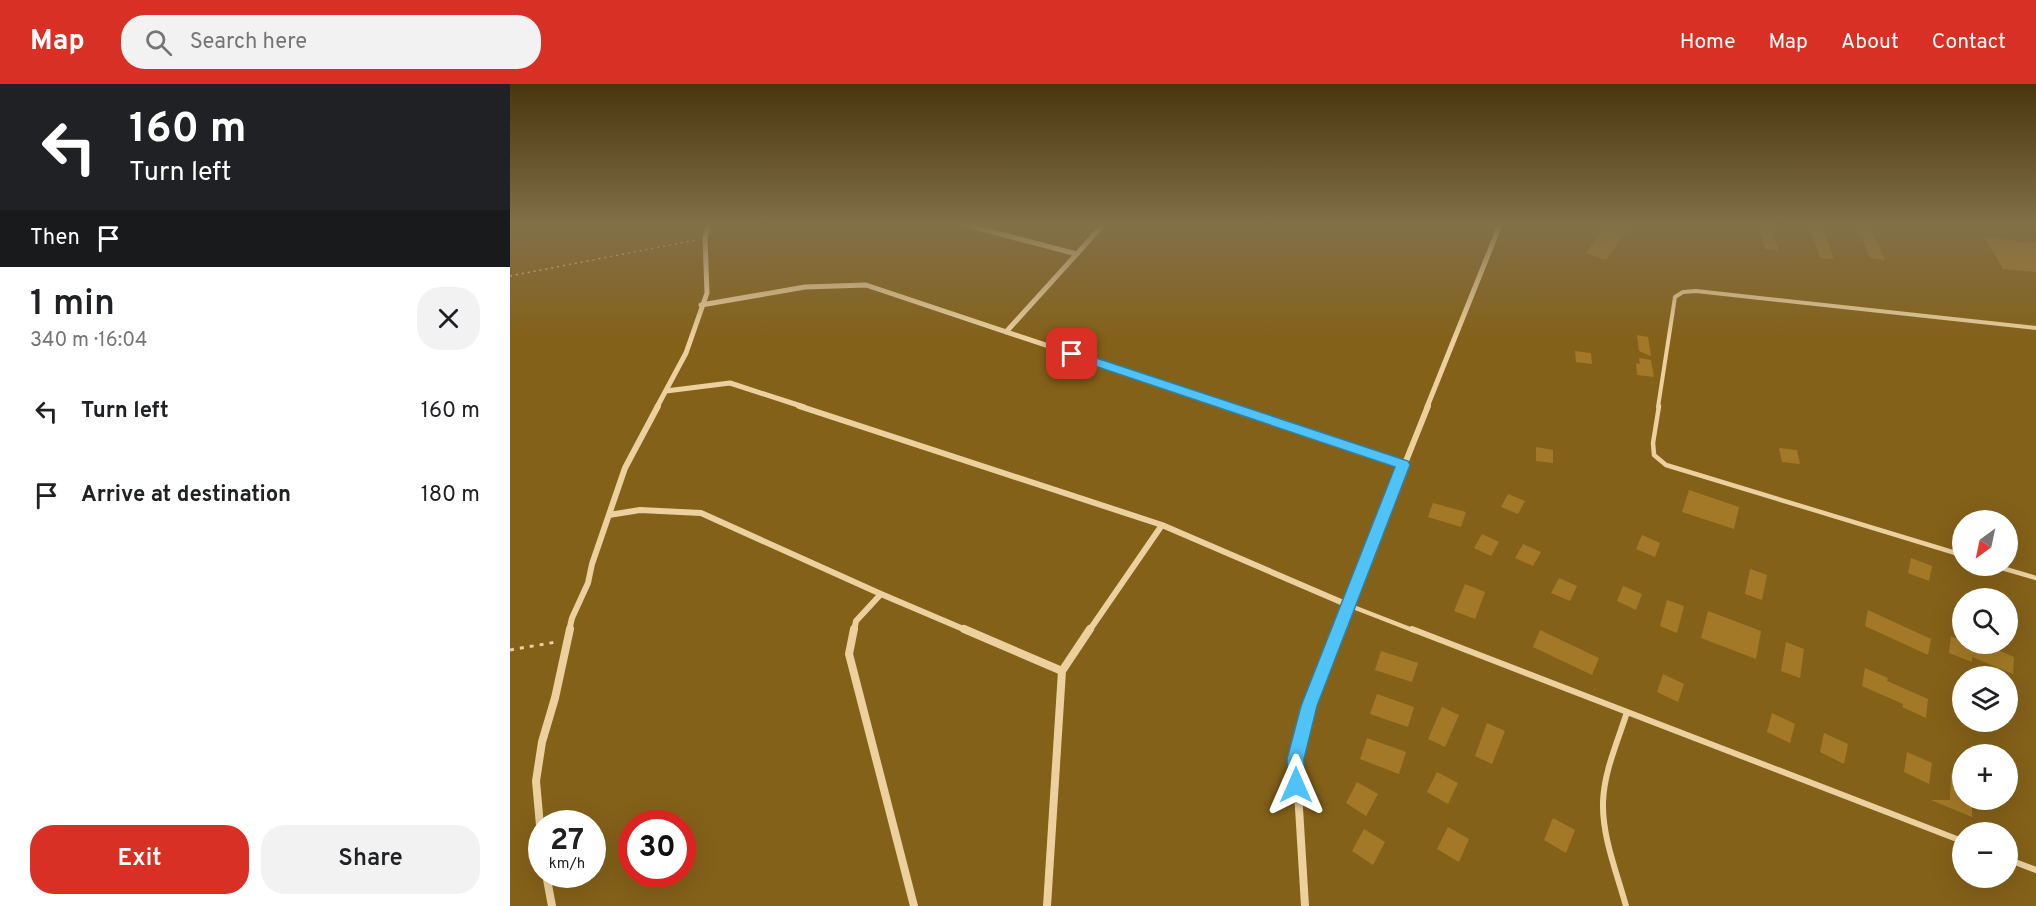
<!DOCTYPE html>
<meta charset="utf-8">
<style>
:root{--surface:#fff;--page:#f2f2f2;--text:#202124;--muted:#757577;--accent:#d93025}
body{margin:0;font-family:Overpass,sans-serif;background:var(--page);color:var(--text);height:100vh;display:flex;flex-direction:column;font-size:22px;white-space:nowrap}
*{box-sizing:border-box;margin:0}
p{font-size:20px;color:var(--muted)}
.icon{flex:none;width:33px;height:33px;fill:none;stroke:currentColor;stroke-width:2;stroke-linecap:round;stroke-linejoin:round}
.map{position:relative;flex:1;overflow:hidden}
.side{display:flex;flex-direction:column;background:var(--surface);width:510px}
.side>*{flex:none}
.top-card{background:#202124;color:#fff;overflow:hidden}
.needle{width:39px;rotate:213deg}
.buttons{position:absolute;left:1442px;top:426px;display:grid;gap:12px}
.buttons a{display:grid;place-items:center;width:66px;height:66px;border-radius:50%;background:var(--surface);box-shadow:0 6px 24px #0002;font-size:30px}
.speed{position:absolute;left:18px;top:726px;display:flex;gap:12px;font-size:30px;font-weight:700;text-align:center}
.speed>*{display:grid;place-content:center;width:78px;height:78px;border-radius:50%;background:var(--surface);box-shadow:0 6px 24px #0002;line-height:1}
.speed small{font-size:15px;font-weight:400}
.speed .limit{border:9px solid #d22;background:#fff;color:#111}
.pin{position:absolute;display:grid;place-items:center;width:51px;height:51px;color:#fff;margin:-26px;border-radius:12px;box-shadow:0 3px 9px #0006}
.me{position:absolute;width:66px;margin:-33px;rotate:0deg;stroke-linejoin:round;filter:drop-shadow(0 0 4px #0008)}
.turn{display:flex;align-items:center;gap:21px;height:126px;padding:0 30px;font-size:27px}
.turn .icon{width:78px;height:78px;stroke-width:2.5}
.turn b{display:block;font-size:42px;line-height:51px}
.then{display:flex;align-items:center;height:57px;padding:0 30px;background:#0003;gap:12px;font-size:22px}
.round{display:grid;place-items:center;flex:none;width:63px;height:63px;border-radius:24px;background:var(--page)}
.summary{display:flex;align-items:center;justify-content:space-between;height:102px;padding:0 30px}
h1{font-size:36px;font-weight:600;line-height:45px}
.action{display:flex;gap:12px;margin-top:auto;padding:12px 30px}
.action a{flex:1;height:69px;border-radius:24px;background:var(--accent);color:#fff;font-size:24px;font-weight:600;line-height:69px;text-align:center}
.action a+a{background:var(--page);color:var(--text)}
ul{padding:0;list-style:none}
li{display:flex;align-items:center;gap:18px;height:84px;padding:0 30px}
li div{flex:1}
li b{display:block;font-size:22px}
li em{font-style:normal}
header{display:flex;align-items:center;gap:36px;box-sizing:border-box;height:84px;padding:0 30px;background:var(--accent);color:#fff}
header strong{font-size:28px}
nav{display:flex;gap:33px;margin-inline-start:auto;font-size:21px}
.search{width:420px;height:54px;background:var(--page);display:flex;align-items:center;gap:15px;box-sizing:border-box;padding:0 21px;border-radius:24px;color:var(--muted);font-size:22px}
main{display:flex;flex:1;min-height:0}
.map>svg:first-child{display:block}
.building{fill:#a37928}
.lines{fill:none;stroke-linecap:round;stroke-linejoin:round}
.path-far1{stroke:#ecd19f;stroke-width:1.5;stroke-dasharray:2 4;stroke-linecap:butt}
.path{stroke:#ecd19f;stroke-width:3;stroke-dasharray:4 6;stroke-linecap:butt}
.lane-far2{stroke:#ecd19f;stroke-width:4}
.lane-far1{stroke:#ecd19f;stroke-width:4.5}
.lane{stroke:#ecd19f;stroke-width:6}
.street-far2{stroke:#ecd19f;stroke-width:5}
.street-far1{stroke:#ecd19f;stroke-width:6}
.street{stroke:#ecd19f;stroke-width:8}
.route{fill:#4fc3f7;stroke:#337fa1;stroke-width:1.5}
</style>
<header>
<strong>Map</strong>
<div class="search"><svg class="icon" aria-label="search" viewBox="0 0 24 24"><circle cx="10" cy="10" r="6"/><path d="M15 15l6 6"/></svg>Search here</div>
<nav><a>Home</a><a>Map</a><a>About</a><a>Contact</a></nav>
</header>
<main>
<section class="side">
<div class="top-card">
<div class="turn"><svg class="icon" aria-label="left" viewBox="0 0 24 24"><path d="M17 20v-9H6M10 6l-5 5 5 5"/></svg><div><b>160 m</b>Turn left</div></div>
<div class="then">Then<svg class="icon" aria-label="arrive" viewBox="0 0 24 24"><path d="M6 21V4h12l-3 4 3 4H6"/></svg></div>
</div>
<div class="summary"><div><h1>1 min</h1><p>340 m · 16:04</p></div><a class="round"><svg class="icon" aria-label="close" viewBox="0 0 24 24"><path d="M6 6l12 12M18 6L6 18"/></svg></a></div>
<ul>
<li><svg class="icon" aria-label="left" viewBox="0 0 24 24"><path d="M17 20v-9H6M10 6l-5 5 5 5"/></svg><div><b>Turn left</b></div><em>160 m</em></li>
<li><svg class="icon" aria-label="arrive" viewBox="0 0 24 24"><path d="M6 21V4h12l-3 4 3 4H6"/></svg><div><b>Arrive at destination</b></div><em>180 m</em></li>
</ul>
<div class="action"><a>Exit</a><a>Share</a></div>
</section>
<div class="map">
<svg width="1526" height="822" viewBox="0 0 1526 822">
<rect width="100%" height="100%" fill="#846119"/>
<path class="building" d="M1095,141H1121L1096,176L1076,169Z
M1248,141H1262L1269,167L1255,165Z
M1299,141H1312L1324,175L1310,174Z
M1346,141H1360L1375,176L1360,174Z
M1474,153L1526,159V188L1493,185Z
M1127,251L1138,253L1141,272L1129,267Z
M1065,267L1081,269L1082,280L1066,278Z
M1129,274L1141,276L1144,293L1127,291L1126,279L1130,280Z
M1026,363L1043,366V379L1026,377Z
M1269,364L1287,366L1290,380L1272,378Z
M1179,406L1229,423L1224,445L1172,428Z
M998,410L1015,417L1008,430L991,423Z
M923,419L956,428L951,443L918,433Z
M972,450L989,458L981,472L964,464Z
M1132,451L1150,459L1145,473L1126,465Z
M1013,460L1031,468L1023,482L1005,474Z
M1401,474L1422,482L1419,497L1398,489Z
M1240,485L1257,491L1252,516L1235,510Z
M1049,494L1067,502L1060,517L1041,509Z
M955,500L975,508L965,535L944,527Z
M1113,502L1132,510L1126,526L1107,517Z
M1157,516L1174,522L1167,549L1150,542Z
M1358,526L1421,555L1418,571L1355,542Z
M1198,527L1251,547L1246,575L1191,554Z
M1030,546L1089,574L1082,591L1023,563Z
M1441,552L1452,557V560H1459L1481,568V563L1504,573L1503,590L1462,573V578L1439,569Z
M1276,558L1294,565L1290,594L1271,587Z
M871,567L908,579L902,598L865,586Z
M1355,584L1378,594L1377,597L1418,615L1416,634L1392,623L1393,620L1352,602Z
M1153,590L1174,600L1168,618L1147,608Z
M867,610L904,623L898,643L860,630Z
M932,623L949,631L935,663L918,655Z
M1262,629L1285,640L1280,659L1257,648Z
M977,639L995,647L982,680L965,672Z
M1314,649L1338,660L1334,680L1310,668Z
M857,654L896,668L889,690L850,675Z
M1397,668L1422,679L1419,700L1394,688Z
M927,688L948,699L938,720L917,708Z
M1441,689L1452,693V716H1462V733L1421,716H1440Z
M847,698L868,710L856,732L836,719Z
M1043,734L1065,746L1056,769L1034,756Z
M938,743L959,755L949,778L927,765Z
M854,745L875,758L863,781L842,767Z"/>
<g class="lines">
<path class="path-far1" d="M0,192L186,156"/>
<path class="path" d="M0,566L46,558"/>
<path class="lane-far2" d="M1148,323L1165,213L1173,208L1186,207L1526,244"/>
<path class="lane-far1" d="M1149,322L1143,359L1144,371L1156,381L1452,471
M1485,482L1526,494
M838,521L905,547"/>
<path class="lane" d="M902,545L1452,757
M1497,775L1526,786
M1116,822C1107,789 1092,753 1093,718C1094,687 1108,657 1117,628"/>
<path class="street-far2" d="M456,141L567,170
M191,221L295,203L356,201L721,323
M496,248L593,141
M156,307L220,299L294,323
M147,323L176,269L197,209L195,154L198,141
M917,323L990,141"/>
<path class="street-far1" d="M289,322L652,441L579,547
M717,322L893,381
M99,431L130,426L191,429L371,510
M652,441L838,521
M59,547L62,534L78,499L82,480L115,384L148,322
M344,547L346,537L371,510L458,547
M828,547L918,322"/>
<path class="street" d="M344,545L339,570L404,822
M454,545L552,587L537,822
M552,587L580,545
M32,764L26,697L32,658L45,614L60,545
M36,790L42,822
M795,822L786,675L799,622L829,545"/>
</g>
<linearGradient id="sky" x2="0" y2="1"><stop stop-color="#49350e"/><stop offset="0.55" stop-color="#827049"/><stop offset="1" stop-color="#827049" stop-opacity="0"/></linearGradient>
<rect width="1526" height="256" fill="url(#sky)"/>
<path class="route" d="M562,266L898,377L900,381L807,622L794,675L795,701L792,707L786,710L780,707L778,701L777,675L791,622L885,383L558,273V267Z"/>
</svg>
<div class="buttons">
<a><svg class="needle" viewBox="-14 -14 28 28"><path d="M0-13l5 13h-10z" fill="#e53935"/><path d="M0 13l5-13h-10z" fill="#757577"/></svg></a>
<a><svg class="icon" aria-label="search" viewBox="0 0 24 24"><circle cx="10" cy="10" r="6"/><path d="M15 15l6 6"/></svg></a>
<a><svg class="icon" aria-label="layers" viewBox="0 0 24 24"><path d="M12 4l9 5-9 5-9-5zM3 14l9 5 9-5"/></svg></a>
<a>+</a>
<a>−</a>
</div>
<div class="speed"><div>27<small>km/h</small></div><div class="limit">30</div></div>
<div class="pin" style="left:562px;top:270px;background:#d93025"><svg class="icon" aria-label="arrive" viewBox="0 0 24 24"><path d="M6 21V4h12l-3 4 3 4H6"/></svg></div>
<svg class="me" style="left:786px;top:701px" viewBox="-20 -20 40 40"><path d="M0-17L14 15 0 8-14 15z" fill="#4fc3f7" stroke="#fff" stroke-width="4"/></svg>
</div>
</main>
